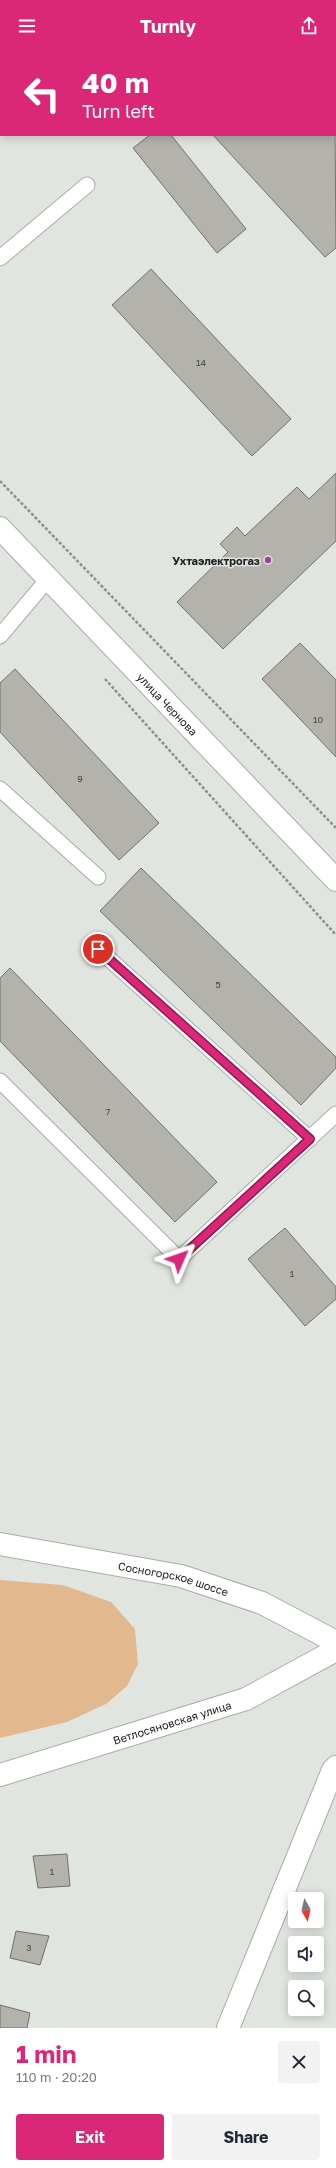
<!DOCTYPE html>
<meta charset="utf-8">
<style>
:root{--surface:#fff;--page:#f2f2f3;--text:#1f2937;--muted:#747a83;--accent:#db2777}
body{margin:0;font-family:"Golos Text",sans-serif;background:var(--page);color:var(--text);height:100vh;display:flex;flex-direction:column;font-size:15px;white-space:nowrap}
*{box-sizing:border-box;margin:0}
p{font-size:13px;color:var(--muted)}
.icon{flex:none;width:22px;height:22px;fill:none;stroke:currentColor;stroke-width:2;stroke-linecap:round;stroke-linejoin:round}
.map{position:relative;height:1976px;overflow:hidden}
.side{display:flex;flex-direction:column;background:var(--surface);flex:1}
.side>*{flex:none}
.top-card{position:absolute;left:0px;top:0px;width:336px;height:84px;box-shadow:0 2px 10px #0003;background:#db2777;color:#fff;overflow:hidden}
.needle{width:26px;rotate:172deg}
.controls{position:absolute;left:288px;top:1840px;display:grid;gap:8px}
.controls a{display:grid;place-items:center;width:36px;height:36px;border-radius:4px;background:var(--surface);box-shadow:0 2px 10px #0003;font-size:20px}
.pin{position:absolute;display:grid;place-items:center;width:34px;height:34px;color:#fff;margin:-17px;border:2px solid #fff;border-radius:50%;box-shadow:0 1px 4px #0007}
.me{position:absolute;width:44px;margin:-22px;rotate:47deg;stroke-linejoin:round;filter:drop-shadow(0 0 3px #0008)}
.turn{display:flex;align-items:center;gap:14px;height:84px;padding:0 16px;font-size:18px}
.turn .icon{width:52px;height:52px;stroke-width:2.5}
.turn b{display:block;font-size:28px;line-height:34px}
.round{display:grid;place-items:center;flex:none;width:42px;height:42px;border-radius:4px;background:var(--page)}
.head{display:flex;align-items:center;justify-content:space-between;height:68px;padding:0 16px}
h1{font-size:24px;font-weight:700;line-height:30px;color:var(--accent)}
.cta{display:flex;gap:8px;margin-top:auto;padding:8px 16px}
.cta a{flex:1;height:46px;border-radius:4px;background:var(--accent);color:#fff;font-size:16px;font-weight:700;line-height:46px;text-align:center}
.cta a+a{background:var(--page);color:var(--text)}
header{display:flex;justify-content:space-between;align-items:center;height:52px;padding:0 16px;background:var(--accent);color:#fff;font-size:18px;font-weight:700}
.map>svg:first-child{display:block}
.green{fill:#e2b98e}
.building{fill:#b3b3ac;stroke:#71716b}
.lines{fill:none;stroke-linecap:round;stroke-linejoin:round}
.lane-casing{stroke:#a9aca7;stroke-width:17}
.street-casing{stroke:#a9aca7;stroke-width:24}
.secondary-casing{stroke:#a9aca7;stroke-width:24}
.path{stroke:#8b8e8a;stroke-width:2.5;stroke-dasharray:3 2;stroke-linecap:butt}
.lane{stroke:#fff;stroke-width:15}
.street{stroke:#fff;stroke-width:22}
.secondary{stroke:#fff;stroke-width:22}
.route-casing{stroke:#8e194d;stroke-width:10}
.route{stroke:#db2777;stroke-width:7}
.poi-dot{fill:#a63fa2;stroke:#e1e5df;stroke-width:1.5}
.labels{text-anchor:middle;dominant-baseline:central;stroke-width:3;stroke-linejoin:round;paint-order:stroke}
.number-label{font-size:9px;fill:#464744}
.poi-label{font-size:11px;font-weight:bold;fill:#212321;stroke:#e1e5df;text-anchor:end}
.street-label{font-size:11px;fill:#212321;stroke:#e1e5df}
</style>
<header><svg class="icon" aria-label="menu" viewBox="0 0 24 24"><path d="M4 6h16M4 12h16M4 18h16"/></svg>Turnly<svg class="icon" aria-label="share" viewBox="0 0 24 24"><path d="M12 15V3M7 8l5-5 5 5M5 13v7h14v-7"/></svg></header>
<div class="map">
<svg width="336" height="1976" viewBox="0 0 336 1976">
<rect width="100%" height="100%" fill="#e1e5df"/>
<path class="green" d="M0,1528L63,1533L111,1550L135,1577L138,1612L127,1634L106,1652L67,1670L0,1686Z"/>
<path class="building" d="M225,0H267L268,1H226Z
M335,74L336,196L325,205L213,83H335Z
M150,83H171L246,177L217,201L133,96Z
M151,217L291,367L252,404L112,253Z
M336,421V489L223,597L177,550L228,500L220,492L237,475L245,484L297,435L309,447Z
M300,591L336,628V705L262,627Z
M15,617L159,771L119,808L0,680V631Z
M141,816L336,1005V1016L301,1053L100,859Z
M10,916L217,1130L175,1170L0,989V926Z
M285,1176L336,1235V1247L305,1274L248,1207Z
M67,1802L70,1834L38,1836L33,1804Z
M16,1879L49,1884L40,1913L10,1906Z
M0,1953L30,1961L27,1976H0Z"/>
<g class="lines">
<g class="lane-casing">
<path id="lane" d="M0,206L87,133
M0,584L48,527
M0,737L98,825
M98,897L310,1087
M0,1029L179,1207L336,1062"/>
</g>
<g class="street-casing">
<g id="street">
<path id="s1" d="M0,476L336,828"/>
<path id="s2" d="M0,1723L246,1647L336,1598"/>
<path d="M228,1976L333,1718L336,1715"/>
</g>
</g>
<g class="secondary-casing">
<g id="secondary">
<path id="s3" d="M0,1492L181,1524L262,1551L336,1590"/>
</g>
</g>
<path class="path" d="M0,429L336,776
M105,627L336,883"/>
<use href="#lane" class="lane"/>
<use href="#street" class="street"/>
<use href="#secondary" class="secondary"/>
</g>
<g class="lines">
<g class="route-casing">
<path id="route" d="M98,897L310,1087L179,1207"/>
</g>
<use href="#route" class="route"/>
</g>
<circle class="poi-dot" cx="268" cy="508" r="4"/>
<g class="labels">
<g class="number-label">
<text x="201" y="310">14</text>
<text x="318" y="667">10</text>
<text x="80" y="726">9</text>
<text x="218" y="932">5</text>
<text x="108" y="1059">7</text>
<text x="292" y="1221">1</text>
<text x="52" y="1819">1</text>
<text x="29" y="1895">3</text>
</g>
<g class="poi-label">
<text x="260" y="508">Ухтаэлектрогаз</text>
</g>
<g class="street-label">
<text stroke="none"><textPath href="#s1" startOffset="243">улица Чернова</textPath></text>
<text stroke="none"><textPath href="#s3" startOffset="177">Сосногорское шоссе</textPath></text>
<text stroke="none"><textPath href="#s2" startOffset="180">Ветлосяновская улица</textPath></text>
</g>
</g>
</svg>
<div class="controls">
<a><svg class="needle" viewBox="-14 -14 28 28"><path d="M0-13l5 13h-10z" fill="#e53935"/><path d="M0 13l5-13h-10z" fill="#747a83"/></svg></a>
<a><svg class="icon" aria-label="sound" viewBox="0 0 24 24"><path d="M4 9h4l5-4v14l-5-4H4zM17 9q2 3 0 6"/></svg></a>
<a><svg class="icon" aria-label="search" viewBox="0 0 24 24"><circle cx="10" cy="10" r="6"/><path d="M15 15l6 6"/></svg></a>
</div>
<div class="pin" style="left:98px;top:897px;background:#d93025"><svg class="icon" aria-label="arrive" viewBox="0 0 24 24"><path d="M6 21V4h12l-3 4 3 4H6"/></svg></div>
<svg class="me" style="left:179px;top:1207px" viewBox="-20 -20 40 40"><path d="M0-17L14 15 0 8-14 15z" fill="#db2777" stroke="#fff" stroke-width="4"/></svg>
<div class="top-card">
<div class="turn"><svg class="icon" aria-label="left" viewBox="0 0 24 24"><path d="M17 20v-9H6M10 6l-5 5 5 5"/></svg><div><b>40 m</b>Turn left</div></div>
</div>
</div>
<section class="side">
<div class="head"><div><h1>1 min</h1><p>110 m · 20:20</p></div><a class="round"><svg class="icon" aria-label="close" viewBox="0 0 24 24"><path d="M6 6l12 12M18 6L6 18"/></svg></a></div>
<div class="cta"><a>Exit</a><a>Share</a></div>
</section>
